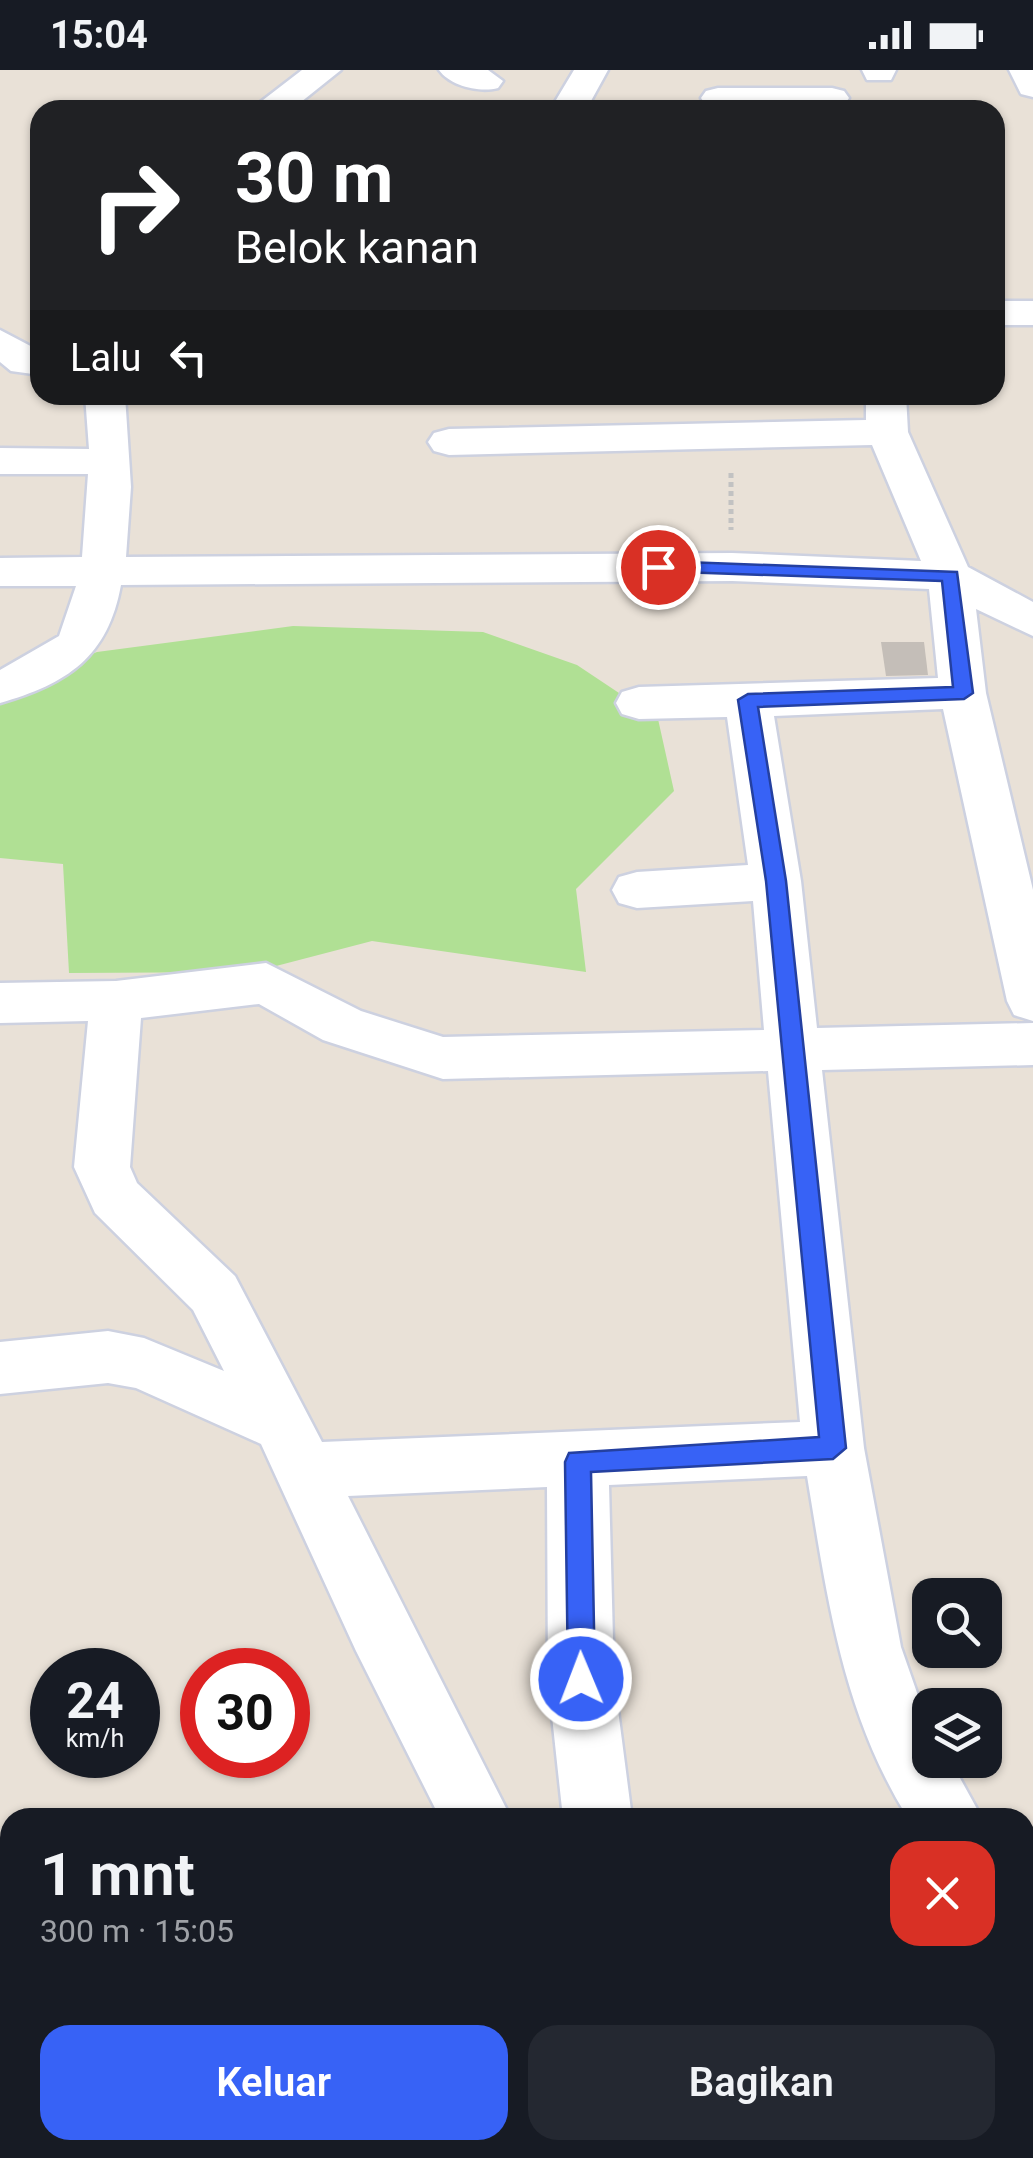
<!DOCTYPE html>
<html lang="id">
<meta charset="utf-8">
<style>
:root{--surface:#171b24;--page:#242831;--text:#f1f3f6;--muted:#9ea1a6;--accent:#3762f6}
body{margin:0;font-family:Roboto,sans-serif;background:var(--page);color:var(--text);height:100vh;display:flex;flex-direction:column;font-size:38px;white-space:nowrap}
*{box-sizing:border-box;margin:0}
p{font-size:32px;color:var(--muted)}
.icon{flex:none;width:55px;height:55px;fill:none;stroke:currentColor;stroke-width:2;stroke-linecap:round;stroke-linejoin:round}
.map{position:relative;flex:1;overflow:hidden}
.details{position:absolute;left:0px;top:1738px;width:1035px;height:352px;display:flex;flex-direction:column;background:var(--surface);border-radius:30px 30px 0 0;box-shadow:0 2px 8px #0004}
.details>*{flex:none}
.hud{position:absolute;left:30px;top:30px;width:975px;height:305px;border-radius:30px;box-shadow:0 2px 8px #0004;background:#202124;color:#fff;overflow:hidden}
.buttons{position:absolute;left:912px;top:1508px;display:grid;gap:20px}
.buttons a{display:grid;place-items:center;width:90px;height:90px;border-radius:20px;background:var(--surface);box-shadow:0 2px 8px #0004;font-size:50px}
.speed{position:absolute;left:30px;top:1578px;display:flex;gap:20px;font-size:50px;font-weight:700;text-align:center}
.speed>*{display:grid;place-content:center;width:130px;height:130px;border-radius:50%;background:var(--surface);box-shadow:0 2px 8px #0004;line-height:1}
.speed small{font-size:25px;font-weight:400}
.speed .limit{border:15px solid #d22;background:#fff;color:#111}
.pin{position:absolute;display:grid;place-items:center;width:85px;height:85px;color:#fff;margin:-42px;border:5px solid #fff;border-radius:50%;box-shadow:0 2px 10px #0007}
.me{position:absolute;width:110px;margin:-55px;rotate:359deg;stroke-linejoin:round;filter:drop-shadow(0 0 8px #0008)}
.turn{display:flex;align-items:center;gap:35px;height:210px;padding:0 40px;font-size:45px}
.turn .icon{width:130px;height:130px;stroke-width:2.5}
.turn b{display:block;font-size:70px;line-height:85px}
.then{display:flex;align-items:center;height:95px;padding:0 40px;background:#0003;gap:20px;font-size:38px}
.round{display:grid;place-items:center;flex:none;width:105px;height:105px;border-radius:30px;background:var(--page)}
.headline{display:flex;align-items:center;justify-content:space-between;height:170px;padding:0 40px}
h1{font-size:60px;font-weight:600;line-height:75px}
.button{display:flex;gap:20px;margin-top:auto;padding:20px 40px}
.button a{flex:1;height:115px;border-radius:30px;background:var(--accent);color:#fff;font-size:40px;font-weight:600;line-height:115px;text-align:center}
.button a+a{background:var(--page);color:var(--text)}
.status{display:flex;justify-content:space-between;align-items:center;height:70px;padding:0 50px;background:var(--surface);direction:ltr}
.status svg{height:28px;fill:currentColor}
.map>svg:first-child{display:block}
.green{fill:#b0e094}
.building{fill:#c4beb8}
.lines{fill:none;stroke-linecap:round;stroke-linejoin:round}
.street-casing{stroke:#cdd1e0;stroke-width:5}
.path{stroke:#c2c2c2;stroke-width:5;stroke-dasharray:5 4;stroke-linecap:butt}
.street{fill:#fff;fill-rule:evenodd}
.route{fill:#3762f6;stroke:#2440a0;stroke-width:2.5}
</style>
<div class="status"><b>15:04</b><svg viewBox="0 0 49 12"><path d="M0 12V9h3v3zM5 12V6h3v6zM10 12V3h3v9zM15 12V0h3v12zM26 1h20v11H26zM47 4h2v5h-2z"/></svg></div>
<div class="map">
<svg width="1033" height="2088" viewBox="0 0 1033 2088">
<rect width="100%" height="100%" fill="#e9e1d7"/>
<path class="green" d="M293,556L483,562L577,595L658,649L674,721L576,819L586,902L372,871L253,902L69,903L63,794L0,788V621L97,582Z"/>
<path class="building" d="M881,572H924L928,605L886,606Z"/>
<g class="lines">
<g class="street-casing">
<path id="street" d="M302,0H341L291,40H250Z
M439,0H488L503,11L498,18C480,23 450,16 439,0Z
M574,0H608L586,40H550Z
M862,0H896L891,10H867Z
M1009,0H1033V27L1021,24Z
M718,18H832L844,21L849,28L844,35L832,38L706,35L701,28L706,21Z
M995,231H1033V255H995Z
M0,260L40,281V305L11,301L0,292Z
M85,325H125L131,417L126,487L732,483L921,491L872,375L449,385L434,381L428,372L434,363L449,359L866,350V325H906L908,362L968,497L1033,532V566L976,539L986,623L1033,820V951L1014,945L1007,931L943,639L774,646L801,811L817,958L1033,953V995L822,1000L864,1378L901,1577L930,1660V1690H950L982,1748H908C842,1643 827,1526 807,1406L609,1415L614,1609L632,1748H563L548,1609L547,1417L348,1426L511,1748H440L356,1581L261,1374L136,1318L108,1313L0,1324V1272L108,1261L144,1268L224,1301L193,1240L95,1143L74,1097L88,951L0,953V913L116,911L266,893L361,941L443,967L764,960L753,831L637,838L619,833L612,820L619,807L637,802L748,795L727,647L639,649L622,644L616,633L622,622L639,617L938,608L929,519L732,511L121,515C108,587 67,614 0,633V600L59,566L76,516H0V488L82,487L88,404H0V378L89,379ZM259,934L323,970L443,1009L768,1001L800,1352L322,1372L235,1206L137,1113L130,1097L141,948Z
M1025,1796L1033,1799V1875L1025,1872Z
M621,2080H698L701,2088H625Z"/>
</g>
<path class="path" d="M731,403V460"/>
<use href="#street" class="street"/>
</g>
<path class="route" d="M658,491L957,502L973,623L964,629L758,637L786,811L846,1378L833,1389L591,1402L595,1609L591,1618L581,1622L572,1618L568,1609L565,1392L569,1383L819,1367L766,811L738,630L748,624L953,617L942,511L651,501L648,497Z"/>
</svg>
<div class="buttons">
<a><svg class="icon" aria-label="search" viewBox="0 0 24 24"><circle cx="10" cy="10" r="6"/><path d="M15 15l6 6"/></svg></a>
<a><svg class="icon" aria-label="layers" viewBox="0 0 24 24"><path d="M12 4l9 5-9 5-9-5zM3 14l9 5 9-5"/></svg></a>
</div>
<div class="speed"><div>24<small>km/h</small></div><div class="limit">30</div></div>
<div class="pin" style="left:658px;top:497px;background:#d93025"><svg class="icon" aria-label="arrive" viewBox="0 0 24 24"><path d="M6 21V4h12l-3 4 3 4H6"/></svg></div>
<svg class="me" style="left:581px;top:1609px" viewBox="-20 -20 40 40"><circle r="17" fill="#3762f6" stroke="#fff" stroke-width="3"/><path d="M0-11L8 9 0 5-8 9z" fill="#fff"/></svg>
<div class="hud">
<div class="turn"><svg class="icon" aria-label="right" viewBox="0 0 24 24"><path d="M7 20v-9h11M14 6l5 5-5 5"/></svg><div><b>30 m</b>Belok kanan</div></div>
<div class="then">Lalu<svg class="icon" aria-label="left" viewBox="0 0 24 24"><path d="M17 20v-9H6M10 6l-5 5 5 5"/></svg></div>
</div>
<section class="details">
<div class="headline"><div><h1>1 mnt</h1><p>300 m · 15:05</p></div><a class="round" style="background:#d93025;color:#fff"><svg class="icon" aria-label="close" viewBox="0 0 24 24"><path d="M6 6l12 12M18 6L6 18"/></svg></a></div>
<div class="button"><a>Keluar</a><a>Bagikan</a></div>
</section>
</div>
